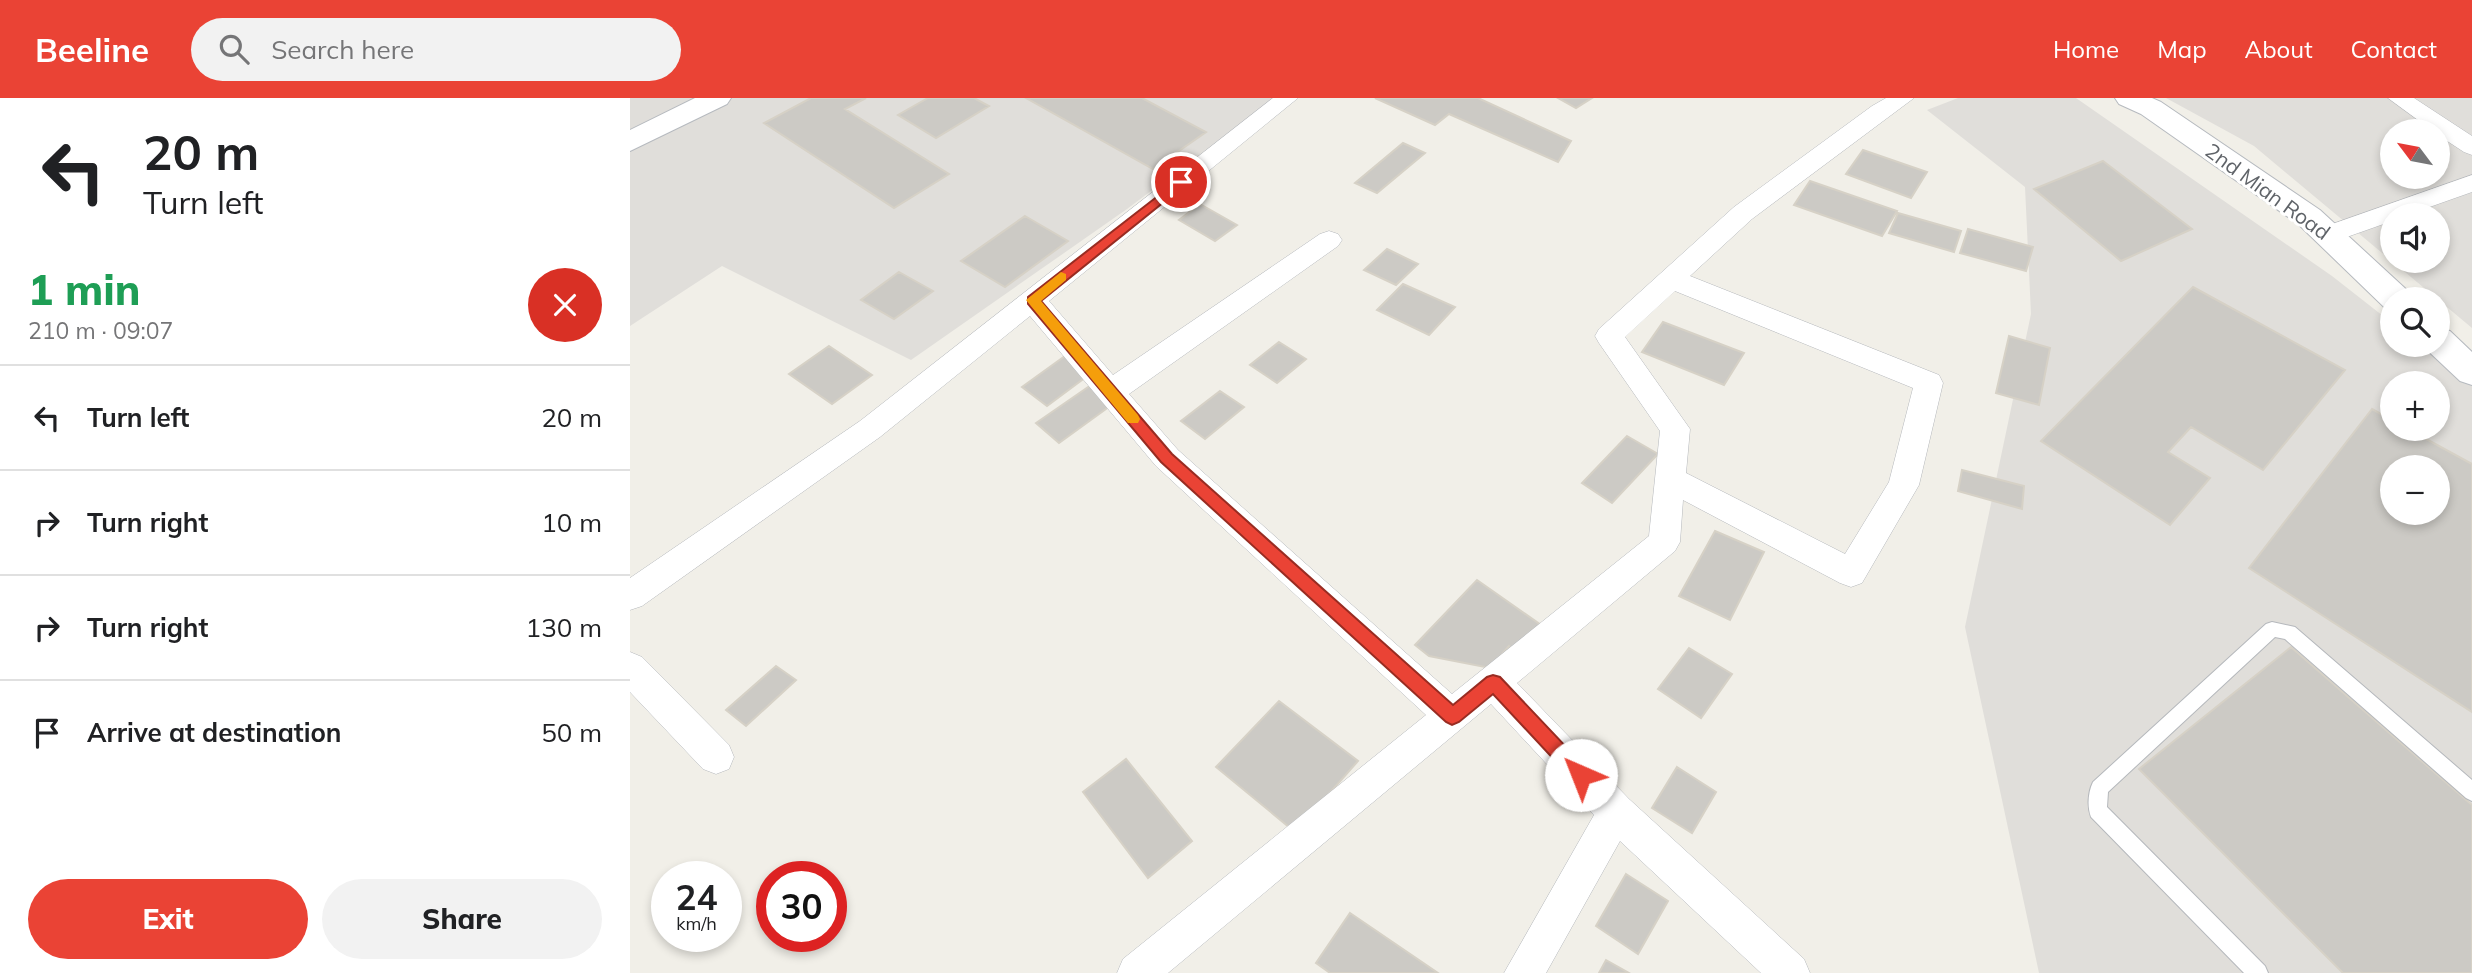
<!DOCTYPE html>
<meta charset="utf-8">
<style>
:root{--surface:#fff;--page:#f2f2f2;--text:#202124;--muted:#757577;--line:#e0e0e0;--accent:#ea4335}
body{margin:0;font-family:Mulish,sans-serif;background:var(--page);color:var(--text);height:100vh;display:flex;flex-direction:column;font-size:26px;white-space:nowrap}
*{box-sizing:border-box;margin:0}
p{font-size:23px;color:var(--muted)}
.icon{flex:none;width:38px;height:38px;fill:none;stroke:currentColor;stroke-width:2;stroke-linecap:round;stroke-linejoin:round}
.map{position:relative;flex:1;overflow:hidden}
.panel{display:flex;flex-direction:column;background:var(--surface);width:630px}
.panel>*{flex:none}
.top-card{background:#fff;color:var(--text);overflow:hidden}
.needle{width:46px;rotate:302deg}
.controls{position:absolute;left:1750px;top:21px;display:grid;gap:14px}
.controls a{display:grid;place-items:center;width:70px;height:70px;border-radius:50%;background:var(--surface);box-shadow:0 4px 10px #0003;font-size:35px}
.speed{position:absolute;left:21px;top:763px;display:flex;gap:14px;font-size:35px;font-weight:700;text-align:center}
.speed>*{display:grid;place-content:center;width:91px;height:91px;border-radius:50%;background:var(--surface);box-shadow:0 4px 10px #0003;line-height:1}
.speed small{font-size:18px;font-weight:400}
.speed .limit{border:10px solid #d22;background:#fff;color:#111}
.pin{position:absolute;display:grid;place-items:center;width:60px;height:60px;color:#fff;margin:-30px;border:4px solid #fff;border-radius:50%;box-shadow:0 2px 7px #0007}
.me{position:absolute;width:77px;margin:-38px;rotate:316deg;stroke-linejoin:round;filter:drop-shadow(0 0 5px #0008)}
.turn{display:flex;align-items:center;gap:24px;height:147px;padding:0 28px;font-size:32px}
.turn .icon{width:91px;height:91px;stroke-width:2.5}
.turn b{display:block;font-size:49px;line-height:60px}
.round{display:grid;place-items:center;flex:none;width:74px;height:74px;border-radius:37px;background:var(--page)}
.headline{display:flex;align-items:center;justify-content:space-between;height:119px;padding:0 28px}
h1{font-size:42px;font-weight:800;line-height:52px;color:#1e9e55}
.cta{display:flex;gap:14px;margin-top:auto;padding:14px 28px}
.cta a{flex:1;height:80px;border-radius:42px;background:var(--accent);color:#fff;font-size:28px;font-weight:800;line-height:80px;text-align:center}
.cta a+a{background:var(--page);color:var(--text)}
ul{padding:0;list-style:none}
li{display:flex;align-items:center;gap:21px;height:105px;padding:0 28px;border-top:2px solid var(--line)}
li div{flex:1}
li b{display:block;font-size:26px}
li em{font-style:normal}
header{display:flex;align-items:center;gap:42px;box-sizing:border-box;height:98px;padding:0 35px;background:var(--accent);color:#fff}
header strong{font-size:33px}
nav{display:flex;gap:38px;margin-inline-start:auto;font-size:24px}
.search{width:490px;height:63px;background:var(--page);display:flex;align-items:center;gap:18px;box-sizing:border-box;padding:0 24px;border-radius:38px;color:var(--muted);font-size:26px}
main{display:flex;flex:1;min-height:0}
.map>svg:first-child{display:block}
.industrial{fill:#e0deda;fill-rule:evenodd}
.building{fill:#cccac5;stroke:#d6d1c6;stroke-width:2;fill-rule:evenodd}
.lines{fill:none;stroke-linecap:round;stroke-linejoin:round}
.lane-casing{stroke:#b5b8bc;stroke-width:2}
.street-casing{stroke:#b5b8bc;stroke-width:1}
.secondary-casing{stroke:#b6babf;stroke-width:2}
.lane{fill:#fff;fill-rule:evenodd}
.street{fill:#fff;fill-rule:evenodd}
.secondary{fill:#fff;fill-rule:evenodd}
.route{fill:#ea4335;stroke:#982c22;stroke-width:2}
.slow{fill:#f59e0b}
.labels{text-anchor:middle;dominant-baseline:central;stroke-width:6;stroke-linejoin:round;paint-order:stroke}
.far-street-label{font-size:21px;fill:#5f6368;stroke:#fff}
</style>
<header>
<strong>Beeline</strong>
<div class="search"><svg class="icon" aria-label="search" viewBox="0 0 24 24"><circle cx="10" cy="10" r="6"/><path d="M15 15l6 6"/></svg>Search here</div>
<nav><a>Home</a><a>Map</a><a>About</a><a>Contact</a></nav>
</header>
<main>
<section class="panel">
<div class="top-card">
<div class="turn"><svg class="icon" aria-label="left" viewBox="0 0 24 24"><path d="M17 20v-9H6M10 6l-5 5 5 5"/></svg><div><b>20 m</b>Turn left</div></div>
</div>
<div class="headline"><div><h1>1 min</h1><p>210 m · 09:07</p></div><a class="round" style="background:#d93025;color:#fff"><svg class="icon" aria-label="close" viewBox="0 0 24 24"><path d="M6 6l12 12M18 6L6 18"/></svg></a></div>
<ul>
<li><svg class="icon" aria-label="left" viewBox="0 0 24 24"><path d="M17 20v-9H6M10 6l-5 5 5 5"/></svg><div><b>Turn left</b></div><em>20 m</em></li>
<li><svg class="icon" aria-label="right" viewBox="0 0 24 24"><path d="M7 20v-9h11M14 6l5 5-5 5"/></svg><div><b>Turn right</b></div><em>10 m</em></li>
<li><svg class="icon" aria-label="right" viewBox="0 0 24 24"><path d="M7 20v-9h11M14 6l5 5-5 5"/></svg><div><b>Turn right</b></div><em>130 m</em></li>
<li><svg class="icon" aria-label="arrive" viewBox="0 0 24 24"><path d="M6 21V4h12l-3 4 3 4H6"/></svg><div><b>Arrive at destination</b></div><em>50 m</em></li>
</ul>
<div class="cta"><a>Exit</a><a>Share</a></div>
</section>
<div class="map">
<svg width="1842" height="875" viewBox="0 0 1842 875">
<rect width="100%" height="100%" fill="#f1efe8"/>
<path class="industrial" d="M0,0H645L497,111L281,262L92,168L0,228Z
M1328,0H1446L1702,178L1762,225V247H1791L1842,286V875H1409L1335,529L1401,216L1395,89L1297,12ZM1762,285H1808V331H1762ZM1762,369H1808V415H1762Z
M1536,0H1842V230L1624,48ZM1762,33H1808V79H1762ZM1762,117H1808V163H1762Z"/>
<path class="building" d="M181,0H236L215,11L319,76L264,110L134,25Z
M298,0H344L359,8L306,40L268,17Z
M396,0H512L576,34L523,71Z
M745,0H848L941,43L928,64L819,16L805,27Z
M928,0H962L946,10Z
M773,45L795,55L747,95L725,85Z
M1233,52L1297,74L1281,100L1216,76Z
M1473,63L1562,131L1491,163L1404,91Z
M1180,83L1267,113L1252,138L1164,107Z
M570,106L607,127L585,143L549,122Z
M1268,115L1331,133L1324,154L1259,135Z
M395,118L438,143L375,189L331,163Z
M1338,131L1403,149L1396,173L1330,155Z
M757,151L788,166L766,187L734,172Z
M269,174L303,193L264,221L231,202Z
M773,186L825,209L799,237L747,212Z
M1563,189L1715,272L1633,372L1561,329L1538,354L1580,380L1540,427L1411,343Z
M1033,224L1114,255L1094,287L1012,254Z
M1379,238L1420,250L1409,307L1366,295Z
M649,244L676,261L647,285L620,267Z
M199,248L242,277L202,306L159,276Z
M435,258L460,276L417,308L392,289Z
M464,285L487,303L429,345L406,325Z
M590,293L614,309L575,341L551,323Z
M1742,311L1762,322V331H1778L1842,366V614L1619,470ZM1762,369H1808V415H1762Z
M997,338L1028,356L982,405L952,385Z
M1332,372L1394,388L1392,411L1328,393Z
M1085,433L1134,454L1100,522L1049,498Z
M847,482L911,527L886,554L879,548L860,570L799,558L785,547Z
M1661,549L1842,707V875H1713L1509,671Z
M1059,550L1102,576L1071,620L1028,591Z
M146,568L166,582L116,628L96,612Z
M649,603L728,663L665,734L586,669Z
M496,661L562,743L518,780L453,694Z
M1047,669L1086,694L1062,735L1022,710Z
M996,776L1038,803L1008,856L966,828Z
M720,815L808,875H700L686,865Z
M976,862L999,875H969Z"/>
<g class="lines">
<g class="lane-casing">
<path id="lane" d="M1642,524L1665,529L1842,682V703L1836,700L1655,541L1645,539L1478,694L1477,709L1635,868L1638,875H1614L1461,719C1457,709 1458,694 1463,684L1636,526Z"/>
</g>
<g class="street-casing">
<path id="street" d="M643,0H668L419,203L483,277L690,136L699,133L708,136L712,142L708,148L499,296L548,352L822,596L1019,438L1030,333L969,245L965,238L969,231L1104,109L1242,8L1256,0H1284L1122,121L1060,178L1309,277L1313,285L1289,387L1232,485L1221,489L1210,485L1053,402L1050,444L1045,453L887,585L999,701L1174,861L1180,875H1131L990,743L916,875H874L964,717L861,606L538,875H487L493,861L796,617L526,368L400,218L250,339L12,508L0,512V480L230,323ZM1045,193L1283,290L1259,384L1215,456L1056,375L1060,331L995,239Z
M1758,0H1784L1842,38V57L1834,54L1808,37V33H1803Z
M1842,77V94L1777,117H1762V123L1700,145L1691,142L1687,136L1691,130Z
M0,554L12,559L99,647L104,659L99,671L86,676L73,671L0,594Z"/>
</g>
<g class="secondary-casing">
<path id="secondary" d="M65,0H101L97,6L0,53V32Z
M1485,0H1522L1531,4L1690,112L1778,193L1782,201H1762V212L1754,209L1668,126L1511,16L1489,6Z
M1808,230L1820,233L1842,254V287L1830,283L1796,251L1794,247H1808Z"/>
</g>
<use href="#lane" class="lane"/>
<use href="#street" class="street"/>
<use href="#secondary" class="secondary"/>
</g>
<path class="route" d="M551,80L555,81V87L411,203L542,356L823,607L857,579L863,577L870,579L957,671L960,677L957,683L951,686L944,683L863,596L829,624L822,627L816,624L531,364L398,206V199Z"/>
<path class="slow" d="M431,174L436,176V182L411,203L508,317L510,321L508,325H498L396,202Z"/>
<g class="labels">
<g class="far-street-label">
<text transform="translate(1638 93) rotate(36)">2nd Mian Road</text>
</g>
</g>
</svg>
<div class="controls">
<a><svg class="needle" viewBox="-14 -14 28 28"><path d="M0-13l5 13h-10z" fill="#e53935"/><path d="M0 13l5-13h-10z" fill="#757577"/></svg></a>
<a><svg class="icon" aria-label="sound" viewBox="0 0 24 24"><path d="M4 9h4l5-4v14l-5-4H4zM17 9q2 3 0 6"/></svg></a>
<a><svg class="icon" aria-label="search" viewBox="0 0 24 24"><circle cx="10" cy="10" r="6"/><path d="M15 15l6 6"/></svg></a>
<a>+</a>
<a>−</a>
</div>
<div class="speed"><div>24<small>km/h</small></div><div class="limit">30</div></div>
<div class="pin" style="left:551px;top:84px;background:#d93025"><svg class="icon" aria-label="arrive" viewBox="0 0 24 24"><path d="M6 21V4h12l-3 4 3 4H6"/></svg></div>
<svg class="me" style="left:951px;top:677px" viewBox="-20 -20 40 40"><circle r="19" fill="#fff"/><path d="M0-13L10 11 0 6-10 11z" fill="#ea4335"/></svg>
</div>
</main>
